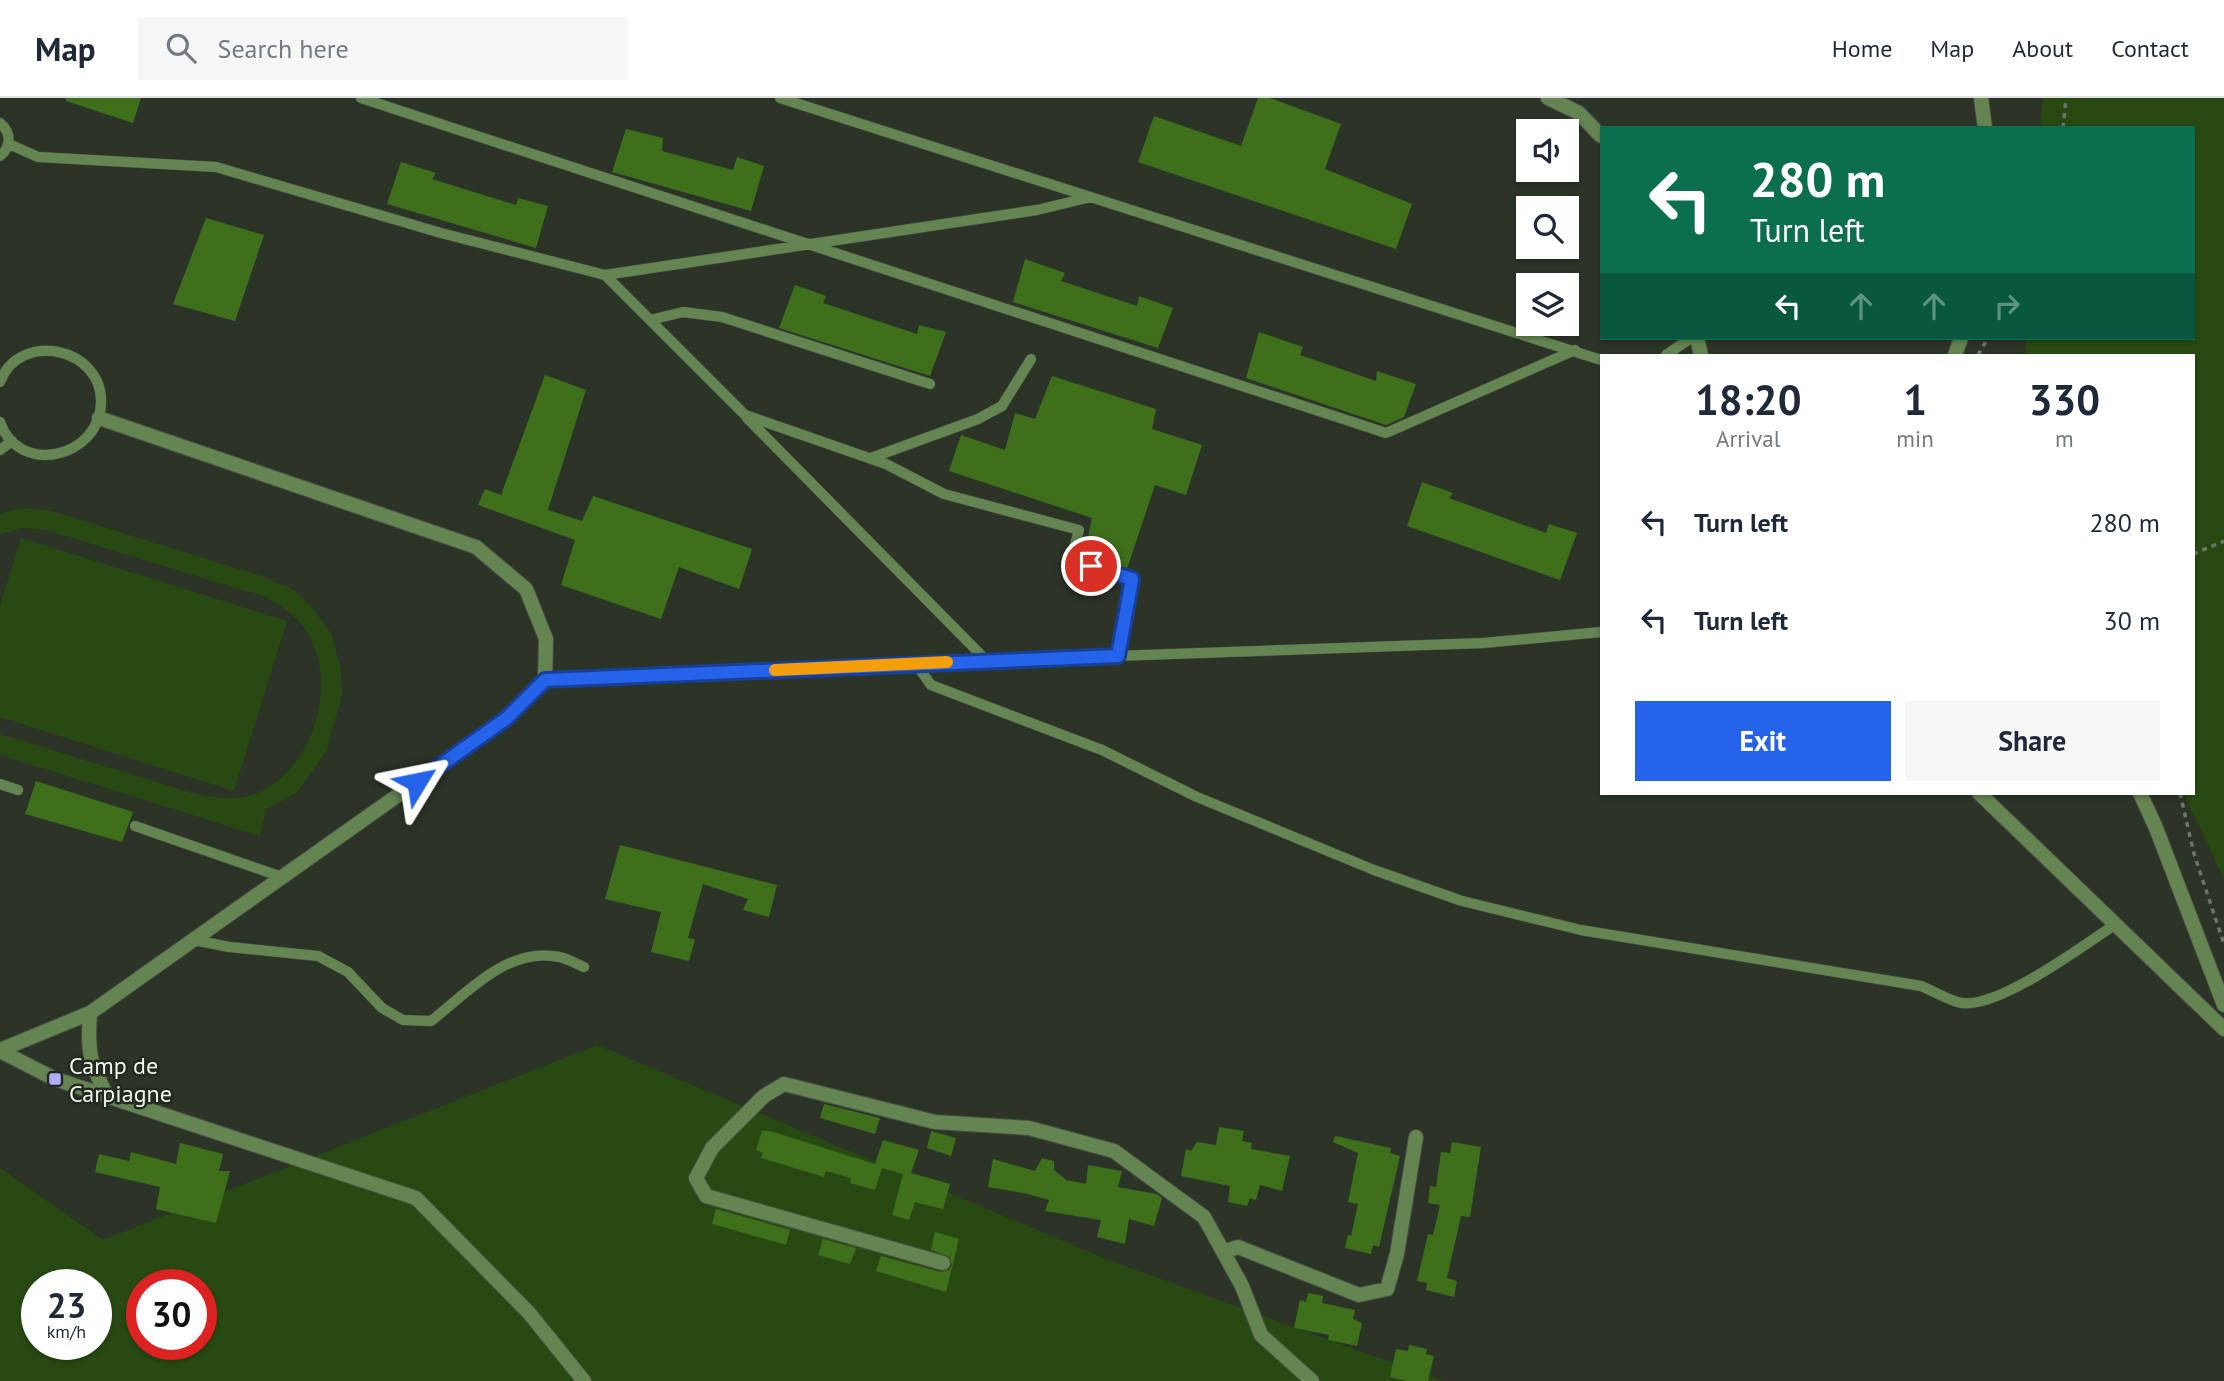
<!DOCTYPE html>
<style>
:root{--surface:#fff;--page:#f6f6f7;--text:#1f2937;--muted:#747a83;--line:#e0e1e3;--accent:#2563eb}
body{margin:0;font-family:"PT Sans",sans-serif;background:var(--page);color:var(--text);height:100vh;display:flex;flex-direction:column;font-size:26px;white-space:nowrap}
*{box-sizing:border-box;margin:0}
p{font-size:23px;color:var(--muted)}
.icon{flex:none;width:38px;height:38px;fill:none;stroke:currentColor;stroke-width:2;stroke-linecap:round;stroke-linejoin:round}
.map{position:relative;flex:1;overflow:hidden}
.details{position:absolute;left:1600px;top:256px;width:595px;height:441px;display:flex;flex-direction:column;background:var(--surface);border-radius:0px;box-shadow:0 2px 5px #0004}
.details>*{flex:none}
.hud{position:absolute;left:1600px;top:28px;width:595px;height:214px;border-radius:0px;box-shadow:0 2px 5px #0004;background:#0b6e4f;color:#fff;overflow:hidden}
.buttons{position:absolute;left:1516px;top:21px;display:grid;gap:14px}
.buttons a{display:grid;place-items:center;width:63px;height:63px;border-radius:0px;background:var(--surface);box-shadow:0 2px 5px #0004;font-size:35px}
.speed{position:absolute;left:21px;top:1171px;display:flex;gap:14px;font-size:35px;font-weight:700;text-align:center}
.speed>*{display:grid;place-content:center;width:91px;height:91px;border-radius:50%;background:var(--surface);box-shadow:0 2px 5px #0004;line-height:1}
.speed small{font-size:18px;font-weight:400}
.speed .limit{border:10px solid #d22;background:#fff;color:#111}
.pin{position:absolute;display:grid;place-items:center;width:60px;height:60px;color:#fff;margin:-30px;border:4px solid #fff;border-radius:50%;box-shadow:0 2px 7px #0007}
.me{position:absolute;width:77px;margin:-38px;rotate:55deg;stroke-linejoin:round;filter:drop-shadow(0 0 5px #0008)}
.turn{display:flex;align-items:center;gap:24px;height:147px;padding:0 35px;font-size:32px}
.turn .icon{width:91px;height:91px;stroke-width:2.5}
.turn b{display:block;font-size:49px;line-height:60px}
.lanes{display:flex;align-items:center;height:66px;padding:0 35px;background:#0003;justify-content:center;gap:35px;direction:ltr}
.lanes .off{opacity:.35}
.eta{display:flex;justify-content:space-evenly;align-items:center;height:119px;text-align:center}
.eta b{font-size:42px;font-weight:800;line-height:49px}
.primary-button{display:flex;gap:14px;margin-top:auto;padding:14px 35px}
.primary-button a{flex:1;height:80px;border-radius:0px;background:var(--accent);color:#fff;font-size:28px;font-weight:800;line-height:80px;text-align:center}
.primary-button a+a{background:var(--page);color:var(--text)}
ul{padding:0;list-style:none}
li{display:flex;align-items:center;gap:21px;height:98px;padding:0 35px}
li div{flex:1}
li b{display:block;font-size:26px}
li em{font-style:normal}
header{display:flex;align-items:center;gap:42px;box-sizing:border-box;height:98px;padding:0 35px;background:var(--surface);border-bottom:2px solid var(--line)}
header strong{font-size:33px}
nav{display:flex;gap:38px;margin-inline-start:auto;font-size:24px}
.search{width:490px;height:63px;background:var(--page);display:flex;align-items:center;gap:18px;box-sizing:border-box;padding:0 24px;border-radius:0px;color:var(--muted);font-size:26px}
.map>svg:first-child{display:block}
.green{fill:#284a12;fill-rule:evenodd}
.building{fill:#3e701c}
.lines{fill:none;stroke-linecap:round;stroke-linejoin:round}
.service-casing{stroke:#474f44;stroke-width:11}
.minor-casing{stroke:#474f44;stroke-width:16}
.path{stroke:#6d7469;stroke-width:3.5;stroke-dasharray:5 5;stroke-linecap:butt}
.service{stroke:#648552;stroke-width:10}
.minor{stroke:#648552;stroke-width:14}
.route-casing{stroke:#184099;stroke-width:18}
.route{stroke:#2563eb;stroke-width:12}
.slow{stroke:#f59e0b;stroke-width:12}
.poi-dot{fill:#b0adfa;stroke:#222a1f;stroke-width:2.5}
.labels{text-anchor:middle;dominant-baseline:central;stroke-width:5;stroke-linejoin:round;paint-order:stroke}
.poi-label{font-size:24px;fill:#f0f5ed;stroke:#222a1f;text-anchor:start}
</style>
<header>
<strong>Map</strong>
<div class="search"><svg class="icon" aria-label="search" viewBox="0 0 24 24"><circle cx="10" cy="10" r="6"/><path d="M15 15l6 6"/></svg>Search here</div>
<nav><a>Home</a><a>Map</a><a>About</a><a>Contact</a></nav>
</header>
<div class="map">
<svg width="2224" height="1283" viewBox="0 0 2224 1283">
<rect width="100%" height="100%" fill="#2c3428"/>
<path class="green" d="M2043,0H2224V780L2183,695H2193V257H2027L2025,240H2193V30H2040Z
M20,410L52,413L264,479L292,491L311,508L332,537L341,572L342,597L326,654L297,694L266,712L260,738L0,657V636L195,696C216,700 237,704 258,695C314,669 339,586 307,534C298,519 281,508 266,499L46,432L23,430L0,436V416Z
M21,440L287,523L234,693L0,619V507Z
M597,947L1111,1163L1443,1283H0V1070L103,1142ZM37,1186H96V1246H37ZM142,1186H201V1246H142Z"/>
<path class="building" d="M66,0H141L133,25L66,3Z
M1258,0H1270L1341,26L1325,71L1412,106L1396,151L1138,64L1154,18L1241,48Z
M626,31L663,40L662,53L733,72L737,59L764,68L751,113L612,74Z
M401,64L436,75L432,81L516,107L518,100L548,108L536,150L387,106Z
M206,120L264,137L235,223L173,206Z
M1025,161L1065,175L1061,183L1137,208L1139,198L1173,210L1158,250L1013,204Z
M795,187L826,198L823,205L917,236L919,227L946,234L930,278L779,230Z
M1259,234L1303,249L1300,257L1376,283L1377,273L1416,286L1404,319L1386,327L1246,280Z
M545,277L586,292L548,412L582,423L593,398L752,451L739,491L679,469L661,521L561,487L575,442L478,407L485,391L501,397Z
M1052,278L1156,311L1152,331L1202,347L1186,397L1155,387L1127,471L1084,457L1092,420L949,373L961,337L1005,352L1015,315L1035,321Z
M1422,384L1453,395L1449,400L1546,435L1549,426L1577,435L1560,482L1407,428Z
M36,683L133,714L122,744L25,716Z
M620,747L777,787L769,819L743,812L748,801L703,786L688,840L695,841L689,863L651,854L661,814L605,801Z
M824,1006L880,1020L875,1036L820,1020Z
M1219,1029L1244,1033L1242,1043L1252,1045L1251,1051L1290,1058L1282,1093L1260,1087L1256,1102L1250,1100L1247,1108L1228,1104L1230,1088L1181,1078L1186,1051L1191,1053L1197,1044L1216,1047Z
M762,1033H770L875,1066L883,1042L919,1052L911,1075L950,1086L943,1111L915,1104L909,1122L892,1117L903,1076L882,1070L875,1092L850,1085L851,1080L826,1073L824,1079L761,1060L763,1055L756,1052Z
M931,1033L956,1040L951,1058L927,1050Z
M1335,1038L1391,1050L1390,1055L1400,1058L1379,1149L1373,1147L1371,1156L1345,1150L1348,1137L1351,1138L1358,1106L1348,1104L1358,1055L1333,1044Z
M1452,1044L1481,1049L1470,1119L1461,1118L1447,1180L1457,1183L1454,1199L1426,1192L1427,1185L1417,1183L1428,1136L1433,1137L1440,1107L1428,1105L1430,1088L1436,1089L1441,1054L1450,1055Z
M180,1045L223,1056L219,1073H230L216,1125L156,1111L160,1089L95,1074L99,1056L129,1063L131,1054L176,1066Z
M1042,1060L1054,1063V1072L1066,1082L1086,1086L1088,1067L1122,1073L1118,1089L1157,1096L1162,1100L1154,1128L1129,1121L1125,1146L1097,1139L1101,1122L1045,1113L1049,1102L1024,1095L988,1089L993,1061L1035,1073Z
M716,1111L790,1132L786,1147L712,1126Z
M935,1134L959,1141L946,1194L876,1173L881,1158L940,1174L949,1172L952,1167L950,1159L931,1152Z
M823,1141L856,1150L850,1166L818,1157Z
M1308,1195L1323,1198L1322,1205L1355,1212L1353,1221L1362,1225L1357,1248L1328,1242L1329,1237L1294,1230L1300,1202L1306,1204Z
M1409,1247L1427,1251L1426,1256L1434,1258L1428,1283H1408L1390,1279L1396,1251L1408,1253Z"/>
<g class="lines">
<g class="service-casing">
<path id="service" d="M361,0L1386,335L1575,252
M780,0L1601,262
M0,25C12,35 11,49 0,58
M9,46L38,59L216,69L441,135L605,177L1037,112L1091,99
M605,177L745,317L886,366L944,396L1079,432L1071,461L1133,481L1118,558
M650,222L683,214L722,219L930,286
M1666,257L1691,240
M0,284C19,232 103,249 101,305C99,361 18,378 0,324
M747,320L987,563
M0,352L12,343
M871,360L978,321L1002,308L1031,261
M916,566L931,587L1102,652L1197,699L1374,772L1462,803L1581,832L1921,888C1934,893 1949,903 1962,905C2000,910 2082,848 2116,826
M545,582L946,564L1483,545L1601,534
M0,686L18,692
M135,728L282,779
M194,842L229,849L318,858L348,874L382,910L403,922L431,923C467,895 508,848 559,859C567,860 576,866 584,869"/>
</g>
<g class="minor-casing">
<path id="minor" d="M1548,0L1579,15L1601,38
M1981,0L1985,30
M1697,240L1701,257
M1955,257L1961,240
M1979,695L2224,931
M2140,695L2156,730L2224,907
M90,915C87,953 90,965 107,998
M0,952L90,915L507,620L545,582L546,541L526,491L476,449L99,320
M0,953L55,981L416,1100L529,1215L584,1283
M1223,1154L1238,1149L1359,1197L1387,1191L1397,1156L1416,1039
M943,1165L706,1098L696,1080L712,1050L764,998L784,986L935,1024L1029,1030L1114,1053L1204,1119L1242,1188L1261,1237L1312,1283"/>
</g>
<path class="path" d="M2063,30L2066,0
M1978,257L1988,240
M2193,456L2224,443
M2180,695L2194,756L2224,846"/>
<use href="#service" class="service"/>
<use href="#minor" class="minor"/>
</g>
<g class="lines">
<g class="route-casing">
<path id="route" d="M417,684L507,620L545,582L1118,558L1132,481L1091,468"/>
</g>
<use href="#route" class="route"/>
<path class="slow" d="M775,572L947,564"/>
</g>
<rect class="poi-dot" x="48" y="974" width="14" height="14" rx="3.5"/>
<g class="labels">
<g class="poi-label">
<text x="69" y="967">Camp de<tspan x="69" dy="28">Carpiagne</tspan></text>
</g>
</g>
</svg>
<div class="buttons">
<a><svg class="icon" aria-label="sound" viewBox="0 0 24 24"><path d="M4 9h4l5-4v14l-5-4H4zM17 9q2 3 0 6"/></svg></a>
<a><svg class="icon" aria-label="search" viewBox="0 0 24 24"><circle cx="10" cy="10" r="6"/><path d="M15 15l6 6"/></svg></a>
<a><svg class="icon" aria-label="layers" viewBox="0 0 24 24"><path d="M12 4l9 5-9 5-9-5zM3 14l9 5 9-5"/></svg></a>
</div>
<div class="speed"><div>23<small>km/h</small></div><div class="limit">30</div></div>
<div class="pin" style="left:1091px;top:468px;background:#d93025"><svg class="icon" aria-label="arrive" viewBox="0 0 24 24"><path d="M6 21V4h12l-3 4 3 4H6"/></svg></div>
<svg class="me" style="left:417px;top:684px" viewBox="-20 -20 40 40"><path d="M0-17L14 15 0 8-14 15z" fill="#2563eb" stroke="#fff" stroke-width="4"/></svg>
<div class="hud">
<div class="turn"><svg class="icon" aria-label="left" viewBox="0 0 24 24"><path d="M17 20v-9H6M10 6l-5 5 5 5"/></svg><div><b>280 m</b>Turn left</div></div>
<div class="lanes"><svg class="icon" aria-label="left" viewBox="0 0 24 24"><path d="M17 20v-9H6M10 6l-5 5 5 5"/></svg><svg class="icon off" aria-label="ahead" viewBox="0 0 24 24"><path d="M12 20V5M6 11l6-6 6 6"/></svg><svg class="icon off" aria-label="ahead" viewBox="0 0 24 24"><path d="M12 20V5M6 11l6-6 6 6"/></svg><svg class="icon off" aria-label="right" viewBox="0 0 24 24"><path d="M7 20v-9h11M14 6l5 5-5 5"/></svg></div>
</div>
<section class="details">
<div class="eta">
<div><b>18:20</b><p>Arrival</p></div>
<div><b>1</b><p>min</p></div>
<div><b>330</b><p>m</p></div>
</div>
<ul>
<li><svg class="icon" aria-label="left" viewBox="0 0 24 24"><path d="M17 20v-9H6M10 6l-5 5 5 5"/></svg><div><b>Turn left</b></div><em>280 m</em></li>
<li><svg class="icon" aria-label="left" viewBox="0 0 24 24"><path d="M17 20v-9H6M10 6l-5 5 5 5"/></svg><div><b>Turn left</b></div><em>30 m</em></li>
</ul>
<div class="primary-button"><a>Exit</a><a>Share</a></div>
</section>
</div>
